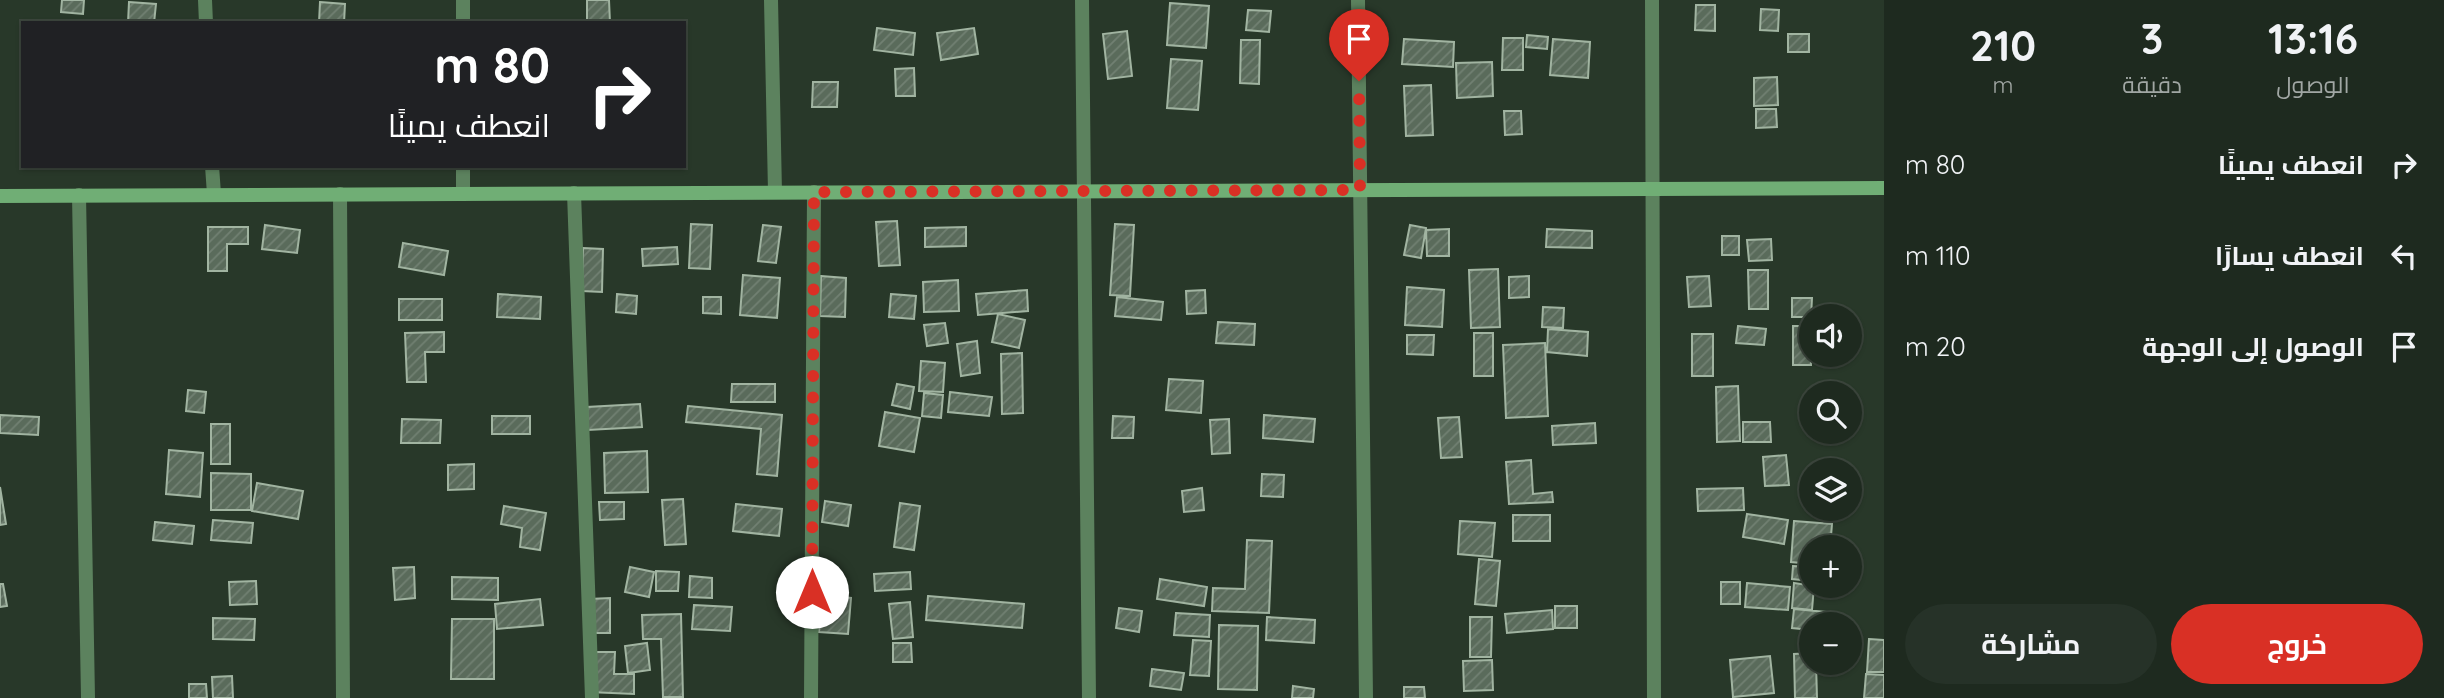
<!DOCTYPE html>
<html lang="ar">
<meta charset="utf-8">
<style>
:root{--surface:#1e2a1f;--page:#263228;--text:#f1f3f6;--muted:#a1a7a4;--line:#3c463d;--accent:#d93025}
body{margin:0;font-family:Quicksand,Cairo,sans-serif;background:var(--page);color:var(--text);direction:rtl;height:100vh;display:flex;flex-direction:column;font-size:26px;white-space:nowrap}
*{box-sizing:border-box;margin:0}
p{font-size:23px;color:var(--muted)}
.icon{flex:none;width:38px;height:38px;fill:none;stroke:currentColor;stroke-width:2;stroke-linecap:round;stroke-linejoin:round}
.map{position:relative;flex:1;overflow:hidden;direction:ltr}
.drawer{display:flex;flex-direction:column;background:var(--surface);width:560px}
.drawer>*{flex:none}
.banner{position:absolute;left:21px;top:21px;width:665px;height:147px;border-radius:0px;box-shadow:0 2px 5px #0004,0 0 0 2px var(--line);direction:rtl;background:#202124;color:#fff;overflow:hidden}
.controls{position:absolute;left:1799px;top:304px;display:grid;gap:14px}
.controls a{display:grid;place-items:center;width:63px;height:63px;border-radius:50%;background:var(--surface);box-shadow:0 2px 5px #0004,0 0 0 2px var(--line);font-size:35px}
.pin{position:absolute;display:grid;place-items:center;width:60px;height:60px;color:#fff;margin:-72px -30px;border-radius:50% 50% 50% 0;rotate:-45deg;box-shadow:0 0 7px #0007}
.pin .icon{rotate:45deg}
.me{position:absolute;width:77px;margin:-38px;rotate:0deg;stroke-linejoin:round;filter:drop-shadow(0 0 5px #0008)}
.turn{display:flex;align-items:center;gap:24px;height:147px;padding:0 21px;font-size:32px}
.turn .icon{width:91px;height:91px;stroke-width:2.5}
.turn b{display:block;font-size:49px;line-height:60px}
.eta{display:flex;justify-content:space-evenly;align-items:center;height:119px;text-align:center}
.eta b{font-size:42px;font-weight:700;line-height:49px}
.primary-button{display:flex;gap:14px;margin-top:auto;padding:14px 21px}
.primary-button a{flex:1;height:80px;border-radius:42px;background:var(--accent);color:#fff;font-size:28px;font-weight:700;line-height:80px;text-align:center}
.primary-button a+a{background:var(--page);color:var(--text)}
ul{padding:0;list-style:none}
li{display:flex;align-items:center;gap:21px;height:91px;padding:0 21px}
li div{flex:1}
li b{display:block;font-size:26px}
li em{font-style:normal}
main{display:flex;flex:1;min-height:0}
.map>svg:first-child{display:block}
.building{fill:url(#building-hatch);stroke:#a1b4a1;stroke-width:2}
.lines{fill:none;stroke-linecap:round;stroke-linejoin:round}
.street{stroke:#5c825e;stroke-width:14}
.secondary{stroke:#70ae75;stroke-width:14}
.route{stroke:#d93025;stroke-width:12;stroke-dasharray:0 21.6}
</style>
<main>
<section class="drawer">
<div class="eta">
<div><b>13:16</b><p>الوصول</p></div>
<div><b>3</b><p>دقيقة</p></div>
<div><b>210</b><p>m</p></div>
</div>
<ul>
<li><svg class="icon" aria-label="right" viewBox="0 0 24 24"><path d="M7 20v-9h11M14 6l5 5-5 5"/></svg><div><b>انعطف يمينًا</b></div><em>80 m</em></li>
<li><svg class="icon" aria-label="left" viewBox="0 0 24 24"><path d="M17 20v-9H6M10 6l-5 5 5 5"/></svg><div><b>انعطف يسارًا</b></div><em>110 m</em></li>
<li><svg class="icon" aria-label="arrive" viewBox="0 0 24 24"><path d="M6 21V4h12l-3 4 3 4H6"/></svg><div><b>الوصول إلى الوجهة</b></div><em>20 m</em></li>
</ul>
<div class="primary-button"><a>خروج</a><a>مشاركة</a></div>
</section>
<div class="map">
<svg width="1884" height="698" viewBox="0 0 1884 698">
<defs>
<pattern id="building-hatch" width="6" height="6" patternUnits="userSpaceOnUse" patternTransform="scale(1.75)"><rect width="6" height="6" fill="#5a6b5b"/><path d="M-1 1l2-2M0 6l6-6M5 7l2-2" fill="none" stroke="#718072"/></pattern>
</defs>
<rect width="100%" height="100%" fill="#283829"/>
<path class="building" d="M62,0H84L83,14L61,12Z
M587,0H609L610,23H587Z
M129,2L156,4L154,23H128Z
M320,2L345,4L344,23H319Z
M1170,3L1209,6L1206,48L1167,45Z
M1696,5H1715V31L1695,30Z
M1761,9L1779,10L1778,31L1760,30Z
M1248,10L1271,11L1269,32L1246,30Z
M877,28L915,33L913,55L874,50Z
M974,28L978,54L941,60L937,33Z
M1127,31L1132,76L1108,79L1103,34Z
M1788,34H1809V52H1788Z
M1527,35L1548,37L1547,49L1526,47Z
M1503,38H1523V70H1502Z
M1404,39L1454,42L1453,67L1402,64Z
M1553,39L1590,42L1588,78L1550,75Z
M1241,40H1260L1259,84L1240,83Z
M1171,59L1202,61L1198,110L1167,108Z
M1492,62L1493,96L1457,98L1456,63Z
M914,68L915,96H896L895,69Z
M1777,77L1778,105L1754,106V78Z
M813,82H838L837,107H812Z
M1431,85L1433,135L1406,136L1404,86Z
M1756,109H1776L1777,127L1756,128Z
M1504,111H1521L1522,134L1505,135Z
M897,221L900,265L879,266L876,222Z
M691,224L712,225L710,269L689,268Z
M1115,224L1134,225L1130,296L1110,295Z
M265,225L300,230L297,253L262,249Z
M763,225L781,227L776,263L758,261Z
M1410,225L1426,228L1421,258L1404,255Z
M208,227H248V244H227V271H208Z
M966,227V246L925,247V228Z
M1449,229V256H1427L1426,230Z
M1547,229L1592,231V248L1546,247Z
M1722,236H1739V255H1722Z
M1771,239L1772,260L1749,261L1747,240Z
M403,243L448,251L444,275L399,267Z
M677,247L678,264L643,266L642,249Z
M583,248L603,249L602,292L582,291Z
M1498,269L1500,327L1471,328L1469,270Z
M1748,270H1768V309H1749Z
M743,275L780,278L777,318L740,315Z
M821,276L846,278L845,317L820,316Z
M1529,276V297L1509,298V277Z
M1709,276L1711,306L1689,307L1687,277Z
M958,280L959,311L924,312L923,282Z
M1407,287L1444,290L1442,327L1405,325Z
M1027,290L1028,311L978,315L976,294Z
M1205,290L1206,313L1187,314L1186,291Z
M498,294L541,297L540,319L497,317Z
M617,294L637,296L636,314L616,312Z
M891,294L916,296L914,319L889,317Z
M703,297H721V314L703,313Z
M1117,297L1163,302L1161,320L1115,316Z
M1792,298H1812L1811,317H1792Z
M399,299H442V320H399Z
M1543,307L1564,308L1563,328L1542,327Z
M998,314L1025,320L1019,348L992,342Z
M1218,322L1255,324L1254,345L1216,343Z
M945,323L948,343L927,346L924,325Z
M1738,326L1766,329L1764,345L1736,343Z
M1793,326H1811V365H1793Z
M1548,329L1588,332L1587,356L1547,352Z
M444,332V352H425L426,382H407L405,333Z
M1474,333H1493V376H1474Z
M1692,334H1713V376H1692Z
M1407,335H1434L1433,355L1407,354Z
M977,341L980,373L961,376L957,344Z
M1545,343L1548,416L1506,418L1503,345Z
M1022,353L1023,413L1002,414L1001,354Z
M921,361L945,363L943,392L919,391Z
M1169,379L1203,381L1201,413L1166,410Z
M732,384H775V402H731Z
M897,384L914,387L910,409L892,405Z
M1738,386L1740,441L1717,442L1716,387Z
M188,390L206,392L204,413L186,411Z
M950,392L992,397L989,416L948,412Z
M924,393L943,395L941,418L922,416Z
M640,404L642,427L588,430L587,407Z
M688,406L782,415L777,476L757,474L761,429L686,422Z
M885,412L920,418L914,452L879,446Z
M0,415L39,417L38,435L0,433Z
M1264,415L1315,419L1313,442L1263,438Z
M492,416H530V434H492Z
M1113,416L1134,417L1133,438H1112Z
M1459,417L1462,457L1441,458L1438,418Z
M402,419L441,420L440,443H401Z
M1229,419L1230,453L1212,454L1210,420Z
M1743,422H1770L1771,442H1743Z
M1595,423L1596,443L1553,445L1552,426Z
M211,424H230V464H211Z
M169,450L203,453L200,497L166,494Z
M647,451L648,492L605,493L604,453Z
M1786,455L1789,485L1765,486L1763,457Z
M1531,460L1533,494L1552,492L1553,502L1509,504L1506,462Z
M474,464V489L448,490V465Z
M211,473L251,474V510H211Z
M1262,474L1284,475L1283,497L1261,496Z
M257,483L303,491L298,519L252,511Z
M0,487L6,524L0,525Z
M1202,488L1204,510L1184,512L1182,491Z
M1743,488L1744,510L1698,511L1697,489Z
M683,499L686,544L665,545L662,500Z
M825,501L851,505L848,526L822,522Z
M599,502H624V519L600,520Z
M900,503L920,506L914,550L894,547Z
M736,504L782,509L779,536L733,531Z
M504,506L546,513L540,550L520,547L522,528L501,524Z
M1747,514L1788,520L1784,544L1743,537Z
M1513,515H1550V541H1513Z
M213,520L253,523L251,543L211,540Z
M1460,521L1495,523L1492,557L1458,554Z
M1794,521L1832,524L1830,548H1811V564L1791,562Z
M155,522L194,526L192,544L153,540Z
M1247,540L1272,541L1269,613L1212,611L1213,588L1245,589Z
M1479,559L1500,561L1496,606L1475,604Z
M1793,566L1811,567V581L1792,579Z
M414,567L415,598L395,600L393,568Z
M630,567L654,572L649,597L625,592Z
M656,571L679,572L678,591H656Z
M910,572L911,589L875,591L874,574Z
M690,576L712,578V598L689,597Z
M452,577L498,578V600L452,599Z
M1160,579L1207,587L1204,606L1157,599Z
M256,581L257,604L230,605L229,582Z
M1721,582H1740V604H1721Z
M1747,583L1790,587L1788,610L1745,607Z
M1794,583L1814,586L1812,610L1792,608Z
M0,584H3L7,606L0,607Z
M822,595L851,598L848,634L819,632Z
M928,596L1024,604L1022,628L926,620Z
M610,598V633H589V599Z
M540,599L543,625L497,629L495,604Z
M910,602L913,637L893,639L889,604Z
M694,605L732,607L730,631L692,629Z
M1555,606H1577V628H1555Z
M1119,608L1142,611L1139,632L1116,628Z
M1794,609L1837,613L1836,625H1811V630L1792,628Z
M1552,610L1553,629L1507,633L1505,614Z
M1176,613L1210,615L1209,637L1174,635Z
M681,614L683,697H663L661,639H643L642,615Z
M1267,617L1315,620L1314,643L1266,640Z
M1470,617H1492L1491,657H1470Z
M213,618L255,619L254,640L213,639Z
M452,619H494V679H451Z
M1219,625L1258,626L1257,690L1218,689Z
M1850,635L1858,636L1856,663H1850Z
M1869,639L1884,640V672H1867Z
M1193,640L1211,641L1209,676L1190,675Z
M647,643L650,670L628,673L625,646Z
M893,643H911L912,662H893Z
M590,652H615L614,674H634V694L589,692Z
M1811,653V663H1816L1817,698H1795L1794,654Z
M1770,656L1774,693L1733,697L1730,660Z
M1492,660L1493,690L1464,691L1463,661Z
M1152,669L1184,673L1181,690L1150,686Z
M1866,674L1884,675V698H1864Z
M232,676L233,698H213L212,677Z
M189,684H206L207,698H189Z
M1293,686L1314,689L1313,698H1292Z
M1404,687H1424L1425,698H1404Z"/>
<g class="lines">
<path class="street" d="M205,0L206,23
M771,0L775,192
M1082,0L1089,698
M1358,0L1366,698
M1652,0L1654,698
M463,23V0
M212,166L214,194
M463,193V166
M574,193L592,698
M340,194L343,698
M79,195L88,698
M811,698L814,192"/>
<path class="secondary" d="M0,196L1884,188"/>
</g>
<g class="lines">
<path class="route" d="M812,592L814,192L1360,190L1359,81"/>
</g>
</svg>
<div class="controls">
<a><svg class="icon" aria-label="sound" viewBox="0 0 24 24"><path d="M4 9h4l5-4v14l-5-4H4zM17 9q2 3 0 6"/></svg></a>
<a><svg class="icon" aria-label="search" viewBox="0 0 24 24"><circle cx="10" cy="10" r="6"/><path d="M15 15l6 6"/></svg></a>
<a><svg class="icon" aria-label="layers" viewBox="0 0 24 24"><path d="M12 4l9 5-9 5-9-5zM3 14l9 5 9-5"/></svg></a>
<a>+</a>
<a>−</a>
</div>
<div class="pin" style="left:1359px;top:81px;background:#d93025"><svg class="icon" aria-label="arrive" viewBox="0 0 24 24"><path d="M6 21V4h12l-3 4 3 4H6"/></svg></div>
<svg class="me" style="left:812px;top:592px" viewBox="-20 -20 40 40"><circle r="19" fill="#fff"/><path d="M0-13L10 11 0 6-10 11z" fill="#d93025"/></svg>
<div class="banner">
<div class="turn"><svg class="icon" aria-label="right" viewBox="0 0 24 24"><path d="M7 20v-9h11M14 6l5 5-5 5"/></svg><div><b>80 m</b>انعطف يمينًا</div></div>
</div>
</div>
</main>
